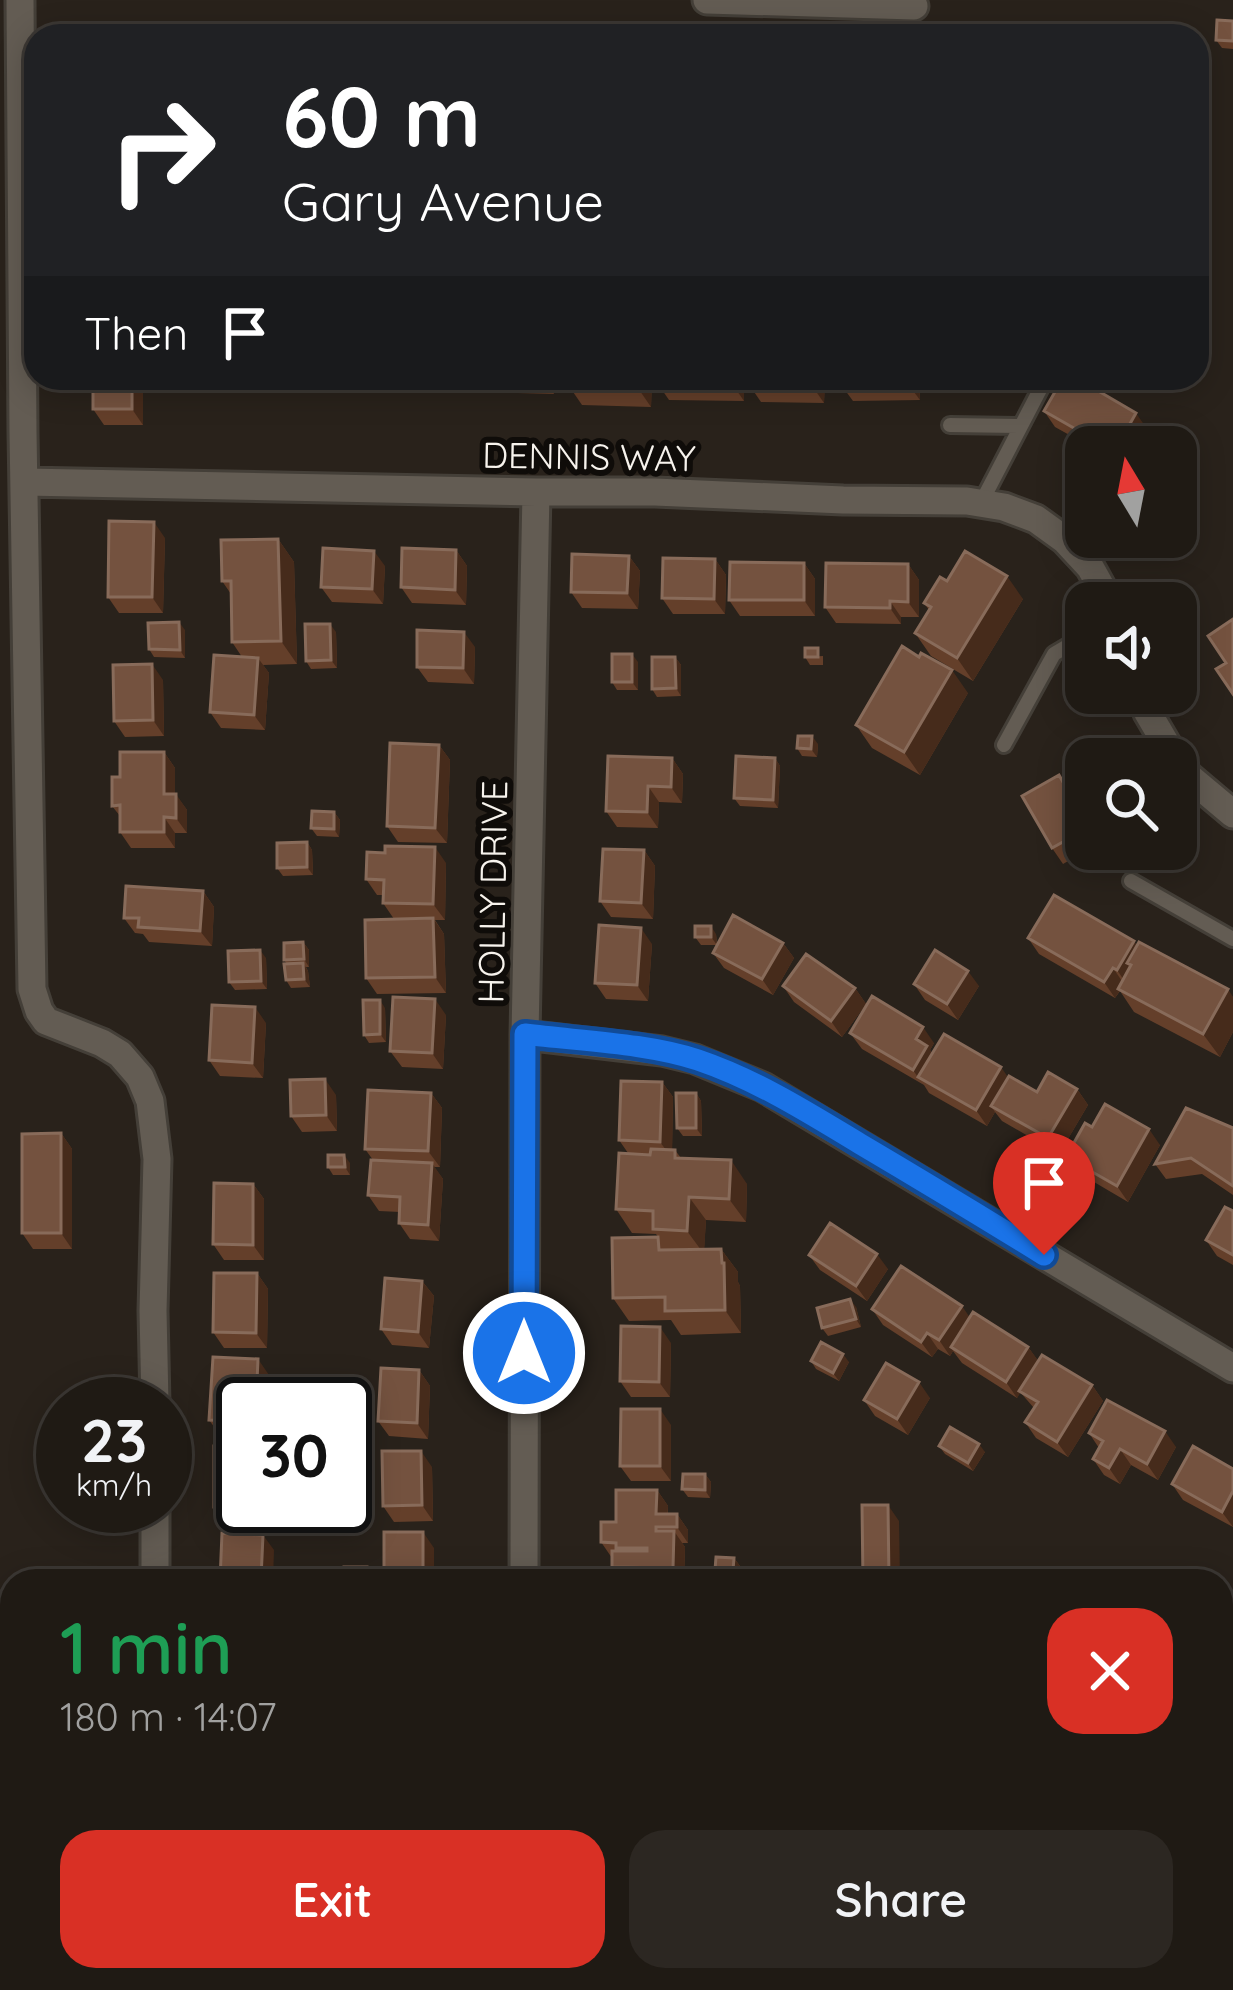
<!DOCTYPE html>
<meta charset="utf-8">
<style>
:root{--surface:#1f1a14;--page:#2c2722;--text:#f1f3f6;--muted:#a1a1a0;--line:#3c3834;--accent:#d93025}
body{margin:0;font-family:Quicksand,sans-serif;background:var(--page);color:var(--text);height:100vh;display:flex;flex-direction:column;font-size:45px;white-space:nowrap}
*{box-sizing:border-box;margin:0}
p{font-size:39px;color:var(--muted)}
.icon{flex:none;width:66px;height:66px;fill:none;stroke:currentColor;stroke-width:2;stroke-linecap:round;stroke-linejoin:round}
.map{position:relative;flex:1;overflow:hidden}
.panel{position:absolute;left:0px;top:1569px;width:1233px;height:423px;display:flex;flex-direction:column;background:var(--surface);border-radius:36px 36px 0 0;box-shadow:0 6px 30px #0003,0 0 0 3px var(--line)}
.panel>*{flex:none}
.hud{position:absolute;left:24px;top:24px;width:1185px;height:366px;border-radius:36px;box-shadow:0 6px 30px #0003,0 0 0 3px var(--line);background:#202124;color:#fff;overflow:hidden}
.needle{width:78px;rotate:350deg}
.fabs{position:absolute;left:1065px;top:426px;display:grid;gap:24px}
.fabs a{display:grid;place-items:center;width:132px;height:132px;border-radius:24px;background:var(--surface);box-shadow:0 6px 30px #0003,0 0 0 3px var(--line);font-size:60px}
.speed{position:absolute;left:36px;top:1377px;display:flex;gap:24px;font-size:60px;font-weight:700;text-align:center}
.speed>*{display:grid;place-content:center;width:156px;height:156px;border-radius:50%;background:var(--surface);box-shadow:0 6px 30px #0003,0 0 0 3px var(--line);line-height:1}
.speed small{font-size:30px;font-weight:400}
.speed .limit{border:6px solid #111;border-radius:18px;background:#fff;color:#111}
.pin{position:absolute;display:grid;place-items:center;width:102px;height:102px;color:#fff;margin:-123px -51px;border-radius:50% 50% 50% 0;rotate:-45deg;box-shadow:0 0 12px #0007}
.pin .icon{rotate:45deg}
.me{position:absolute;width:132px;margin:-66px;rotate:0deg;stroke-linejoin:round;filter:drop-shadow(0 0 9px #0008)}
.turn{display:flex;align-items:center;gap:42px;height:252px;padding:0 60px;font-size:54px}
.turn .icon{width:156px;height:156px;stroke-width:2.5}
.turn b{display:block;font-size:84px;line-height:102px}
.then{display:flex;align-items:center;height:114px;padding:0 60px;background:#0003;gap:24px;font-size:45px}
.round{display:grid;place-items:center;flex:none;width:126px;height:126px;border-radius:36px;background:var(--page)}
.summary{display:flex;align-items:center;justify-content:space-between;height:204px;padding:0 60px}
h1{font-size:72px;font-weight:600;line-height:90px;color:#1e9e55}
.action{display:flex;gap:24px;margin-top:auto;padding:24px 60px}
.action a{flex:1;height:138px;border-radius:36px;background:var(--accent);color:#fff;font-size:48px;font-weight:600;line-height:138px;text-align:center}
.action a+a{background:var(--page);color:var(--text)}
.map>svg:first-child{display:block}
.lines{fill:none;stroke-linecap:round;stroke-linejoin:round}
.service-casing{stroke:#443f38;stroke-width:20}
.minor-casing{stroke:#443f38;stroke-width:33}
.service{stroke:#635c53;stroke-width:14}
.minor{stroke:#635c53;stroke-width:27}
.wall{fill:#643f2a}
.shaded-wall{fill:#462b1b}
.building{fill:#74523f;stroke:#886b5a;stroke-width:3}
.route-casing{stroke:#114b97;stroke-width:30}
.route{stroke:#1a73e8;stroke-width:21}
.labels{text-anchor:middle;dominant-baseline:central;stroke-width:12;stroke-linejoin:round;paint-order:stroke}
.street-label{font-size:36px;fill:#f7f3ed;stroke:#0f0c09}
</style>
<div class="map">
<svg width="1233" height="1990" viewBox="0 0 1233 1990">
<rect width="100%" height="100%" fill="#29221b"/>
<g class="lines">
<g class="service-casing">
<path id="service" d="M950,425L1020,426
M981,503L1046,378
M1004,745L1054,654L1086,635
M1131,881L1233,939
M1221,1775L1233,1782"/>
</g>
<g class="minor-casing">
<path id="minor" d="M20,0L23,432L32,989L39,1011L46,1021L102,1043L120,1054L140,1077L150,1101L157,1159L153,1311L155,1404
M707,0L914,6
M25,482L536,492H655L843,500L967,501L1004,507L1036,519L1065,540L1090,567L1110,603
M1141,693L1148,713L1175,759
M1176,761L1189,777L1233,814
M525,1035L662,1051L695,1059L763,1087L1233,1368
M155,1506V1581
M524,1581L525,1035L536,492
M158,1980V1990
M457,1990L463,1980"/>
</g>
<use href="#service" class="service"/>
<use href="#minor" class="minor"/>
</g>
<path class="wall" d="M1233,21V49L1222,48L1216,40Z
M143,378V425H104L93,409Z
M221,378H281V387L226,385Z
M307,378H363V388H314Z
M477,378H555L554,394L487,392Z
M572,378H652L651,407L582,405L571,389Z
M744,378V401L669,400L658,384Z
M750,378H825L824,403L761,402L750,386Z
M841,378H929V380H919L920,400L853,401L842,386Z
M1044,411L1147,429L1137,447H1091L1055,427Z
M165,538L163,613H119L108,597Z
M278,539L294,562L297,664L263,665L269,673L265,730L221,728L210,712L242,657L232,642L231,594L222,581Z
M456,550L467,566L466,605L412,603L401,587Z
M629,556L640,571L638,609L582,608L571,592Z
M715,559L726,575L725,614H673L662,598Z
M804,563L815,579V616H740L729,600Z
M908,564L919,580V617H901V624L836,623L825,607Z
M385,566L383,604L332,602L321,587Z
M947,581L1023,599L973,681L931,656L915,633L929,610L924,603Z
M185,630V658L154,657L149,649Z
M336,632L337,668L311,669L306,661Z
M475,647L474,684L428,682L417,667Z
M823,656V665H810L805,657Z
M675,657L681,665V696L657,697L652,689Z
M638,662V690H617L612,682Z
M163,680L164,736L125,737L114,721Z
M968,693L920,775L872,748L856,725Z
M818,744L817,757L802,756L797,748Z
M439,745L450,760L447,843L398,842L387,826Z
M164,752L175,768V794L187,810V833H175V848H131L120,832V816L112,806L120,777Z
M672,758L683,774L682,803L659,802L658,828L617,827L606,811Z
M775,758L780,766L778,808L740,806L734,798Z
M1059,775L1086,819V849H1089L1063,864L1052,848Z
M334,812L340,820L339,837L317,836L311,828Z
M307,842L312,850L313,875L283,876L277,868Z
M644,850L655,866L653,919L611,917L600,901Z
M446,863L445,920H435L444,934L446,993L377,994L366,978L394,919L383,903L384,895H377L366,879Z
M203,891L214,907L212,946L149,942L143,934L135,933L124,918Z
M716,934L717,945H701L695,937Z
M1028,938L1137,945L1233,997V1032L1220,1057L1134,1012L1120,991L1115,998L1039,954Z
M303,942L309,950V967H306L308,971L310,987L291,988L286,980L287,964L284,960Z
M783,943L794,958L773,995L724,968L713,953Z
M652,944L648,1001L606,999L595,983Z
M266,958L267,989L235,990L229,982Z
M914,984L979,986L958,1020L925,1000Z
M783,986L855,988L866,1004L842,1037L794,1002Z
M385,1008L386,1042L369,1043L364,1035Z
M446,1015L443,1069L402,1067L390,1051Z
M266,1023L263,1078L220,1076L209,1060Z
M850,1033L934,1043L930,1050L932,1053L1008,1077L1037,1092L1077,1089L1088,1105L1059,1154L1002,1121L995,1112L987,1126L929,1093L924,1085L862,1049Z
M662,1082L673,1097L672,1150H675L681,1158L747,1184L746,1222L706,1220L704,1249H721L738,1272V1282L740,1286L741,1333L681,1335L671,1320L629,1321L613,1298L658,1237L656,1234L632,1233L616,1209L628,1153L619,1140Z
M431,1093L442,1108L440,1167H434L443,1179L439,1241L410,1239L399,1223L400,1212L379,1211L368,1195L373,1160L365,1149Z
M696,1093L701,1101L702,1136H683L677,1128Z
M336,1095L337,1131L302,1132L291,1116Z
M1092,1127L1160,1145L1128,1202L1077,1172L1066,1157Z
M1233,1128V1195L1202,1174L1166,1179L1155,1164Z
M61,1133L72,1149V1249H33L22,1233Z
M350,1163V1175H333L328,1167Z
M253,1184L264,1199V1260H224L213,1244Z
M1233,1211V1265L1217,1256L1206,1240Z
M809,1255L888,1269L867,1301L820,1270Z
M257,1273L268,1289L267,1348H224L213,1332Z
M422,1281L434,1296L429,1348L392,1345L381,1329Z
M856,1307L861,1327L828,1336L822,1328Z
M872,1309L970,1318L1028,1347L1038,1361L1092,1385L1103,1401L1068,1457L1036,1438L1025,1422L1034,1408L1020,1392L1017,1398L962,1363L953,1351L950,1356L938,1349L932,1357L883,1325Z
M671,1343L670,1397H631L620,1381Z
M811,1361L849,1362L839,1381L816,1369Z
M419,1370L430,1386L428,1439L389,1436L378,1421Z
M269,1375L243,1404V1437L221,1436L209,1420Z
M930,1398L908,1435L875,1416L864,1400Z
M671,1425V1481H631L620,1466Z
M1089,1433L1176,1447L1158,1480L1131,1465L1120,1484L1104,1475L1093,1459L1099,1448Z
M939,1446L985,1452L973,1471L945,1454Z
M432,1467L433,1521L394,1522L383,1506Z
M1233,1469V1527L1183,1500L1172,1484Z
M705,1474L711,1482L710,1498L688,1497L682,1489Z
M657,1490L668,1506V1514H677L688,1530V1543H682L685,1547L684,1581H611L617,1574L612,1567V1558L601,1542L616,1522Z
M268,1506V1523H225L214,1507Z
M734,1558L740,1566L739,1579L721,1578L715,1570Z
M1221,1860L1233,1867V1913L1221,1907Z"/>
<path class="shaded-wall" d="M132,378H143V425L132,409Z
M543,378H555L554,394Z
M640,378H652L651,407L640,391Z
M733,378H744V401L733,385Z
M813,378H825L824,403L813,387Z
M908,378H917L919,380L920,400L908,384Z
M1136,413L1147,429L1137,447H1117Z
M154,522L165,538L163,613L152,597Z
M278,539L294,562L297,664L281,641Z
M456,550L467,566L466,605L455,590Z
M374,551L385,566L383,604L372,589Z
M629,556L640,571L638,609L627,593Z
M715,559L726,575L725,614L714,599Z
M804,563L815,579V616L804,600Z
M908,564L919,580V617L908,602Z
M1007,576L1023,599L973,681L957,658Z
M890,601L901,617V624L890,608Z
M179,622L185,630V658L180,650Z
M330,624L336,632L337,668L331,660Z
M464,632L475,647L474,684L463,668Z
M632,654L638,662V690L632,682Z
M675,657L681,665V696L676,688Z
M258,658L269,673L265,730L254,715Z
M152,664L163,680L164,736L153,720Z
M952,670L968,693L920,775L904,752Z
M812,736L818,744L817,757L811,749Z
M439,745L450,760L447,843L435,828Z
M164,752L175,768V810L164,794Z
M672,758L683,774L682,803L671,787Z
M775,758L780,766L778,808L773,800Z
M648,786L659,802L658,828L647,812Z
M176,794L187,810V833L176,818Z
M334,812L340,820L339,837L334,829Z
M164,817L175,833V848L164,832Z
M307,842L312,850L313,875L307,867Z
M435,847L446,863L445,920L433,904Z
M644,850L655,866L653,919L641,903Z
M203,891L214,907L212,946L200,931Z
M433,918L444,934L446,993L435,977Z
M711,926L716,934L717,945L711,937Z
M641,928L652,944L648,1001L637,985Z
M1134,941L1145,957L1131,965L1127,963L1135,974L1128,986L1117,970Z
M303,942L309,950V967L304,959Z
M783,943L794,958L773,995L762,979Z
M260,950L266,958L267,989L261,981Z
M303,963L308,971L310,987L304,979Z
M1113,968L1124,984L1115,998L1104,982Z
M968,971L979,986L958,1020L947,1004Z
M855,988L866,1004L842,1037L831,1021Z
M1228,989L1233,997V1032L1220,1057L1203,1034Z
M435,999L446,1015L443,1069L432,1053Z
M380,1000L385,1008L386,1042L380,1034Z
M255,1007L266,1023L263,1078L252,1063Z
M923,1027L934,1043L930,1050L938,1062L918,1077L924,1086L913,1070L916,1039Z
M1001,1067L1012,1083L991,1106L995,1112L987,1126L976,1110Z
M325,1079L336,1095L337,1131L326,1115Z
M662,1082L673,1097L672,1158L660,1142Z
M1077,1089L1088,1105L1059,1154L1048,1138Z
M431,1093L442,1108L440,1167L428,1151Z
M696,1093L701,1101L702,1136L696,1128Z
M1149,1129L1160,1145L1128,1202L1117,1186Z
M61,1133L72,1149V1249L61,1233Z
M344,1155L350,1163V1175L345,1167Z
M731,1160L747,1184L746,1222L729,1199Z
M432,1163L443,1179L439,1241L428,1225Z
M253,1184L264,1199V1260L253,1245Z
M689,1197L706,1220L704,1254L687,1231Z
M721,1249L738,1272V1282L740,1286L741,1333L725,1310Z
M877,1254L888,1269L867,1301L856,1286Z
M257,1273L268,1289L267,1348L256,1333Z
M422,1281L434,1296L429,1348L418,1332Z
M850,1299L856,1307L861,1327L856,1319Z
M962,1306L973,1322L951,1347L953,1351L950,1356L939,1340Z
M660,1327L671,1343L670,1397L659,1382Z
M927,1333L938,1349L932,1357L921,1342Z
M1028,1347L1040,1363L1017,1398L1006,1382Z
M843,1354L849,1362L839,1381L833,1373Z
M258,1359L269,1375L267,1404H256Z
M419,1370L430,1386L428,1439L417,1423Z
M919,1382L930,1398L908,1435L897,1419Z
M1092,1385L1103,1401L1068,1457L1057,1442Z
M660,1409L671,1425V1481L660,1466Z
M1165,1431L1176,1447L1158,1480L1147,1464Z
M979,1444L985,1452L973,1471L968,1463Z
M1120,1449L1131,1465L1120,1484L1109,1468Z
M421,1451L432,1467L433,1521L422,1505Z
M705,1474L711,1482L710,1498L705,1490Z
M657,1490L668,1506L667,1527L656,1514Z
M1233,1491V1527L1222,1512Z
M888,1505L899,1521L900,1581H889Z
M257,1506H268V1523Z
M677,1514L688,1530V1543L677,1527Z
M674,1531L685,1547L684,1581H682L673,1568Z
M423,1532L434,1548V1581H423Z
M263,1535L274,1550L273,1581L261,1579Z
M734,1558L740,1566L739,1579L733,1570Z
M312,1980H329L323,1990H319Z
M568,1980H587L582,1990H563Z"/>
<path class="building" d="M1217,20L1233,21V41L1216,40Z
M93,378H132V409H93Z
M572,378H640V391L571,389Z
M658,378H733V385L658,384Z
M750,378H813V387L750,386Z
M841,378H908V384L842,386Z
M1063,378H1076L1136,413L1117,447H1107L1044,411Z
M109,521L154,522L152,597H108Z
M278,539L281,641L232,642L231,581H222L221,540Z
M323,548L374,551L372,589L321,587Z
M402,548L456,550L455,590L401,587Z
M965,551L1007,576L957,658L915,633L931,607L924,603L940,577L947,581Z
M572,554L629,556L627,593L571,592Z
M663,558L715,559L714,599L662,598Z
M730,562L804,563V600H729Z
M826,563L908,564V602L890,601V608L825,607Z
M1233,619V694L1216,669L1226,663L1208,636Z
M179,622L180,650L149,649L148,623Z
M305,624H330L331,660L306,661Z
M417,630L464,632L463,668L417,667Z
M902,646L919,657L921,653L952,670L904,752L856,725Z
M805,648H818V657H805Z
M612,654H632V682H612Z
M214,655L258,658L254,715L210,712Z
M652,657H675L676,688L652,689Z
M152,664L153,720L114,721L113,665Z
M798,736H812L811,749L797,748Z
M390,743L439,745L435,828L387,826Z
M120,752H164V794H176V818L164,817V832H120V805L112,806V777H120Z
M608,756L672,758L671,787L648,786L647,812L606,811Z
M736,756L775,758L773,800L734,798Z
M1059,775L1086,823V829L1052,848L1022,796Z
M312,811L334,812V829L311,828Z
M307,842V867L277,868V843Z
M385,846L435,847L433,904L383,903L384,880L366,879L367,852L385,853Z
M603,849L644,850L641,903L600,901Z
M126,886L203,891L200,931L138,927L139,918H124Z
M1054,895L1134,941L1117,970L1113,968L1104,982L1028,938Z
M733,915L783,943L762,979L713,953Z
M433,918L435,977L366,978L365,920Z
M599,925L641,928L637,985L595,983Z
M695,926H711V937H695Z
M303,942L304,959L284,960V943Z
M1139,942L1228,989L1203,1034L1118,989L1131,965L1127,963Z
M260,950L261,981L229,982L228,951Z
M935,950L968,971L947,1004L914,984Z
M806,954L855,988L831,1021L783,986Z
M303,963L304,979L286,980L284,964Z
M872,996L923,1027L916,1039L927,1046L913,1070L850,1033Z
M393,997L435,999L432,1053L390,1051Z
M363,1000H380V1034L364,1035Z
M212,1005L255,1007L252,1063L209,1060Z
M944,1034L1001,1067L976,1110L918,1077Z
M1048,1072L1077,1089L1048,1138L991,1106L1009,1076L1037,1092Z
M325,1079L326,1115L291,1116L290,1080Z
M621,1081L662,1082L660,1142L619,1140Z
M368,1090L431,1093L428,1151L365,1149Z
M676,1093H696V1128H677Z
M1105,1104L1149,1129L1117,1186L1066,1157L1085,1123L1092,1127Z
M1186,1108L1233,1128V1186L1191,1158L1155,1164Z
M61,1133V1233H22V1134Z
M651,1149L675,1150V1158L731,1160L729,1199L689,1197L687,1231L653,1229V1211L616,1209L619,1153L650,1155Z
M328,1155H344L345,1167H328Z
M371,1160L432,1163L428,1225L399,1223L400,1197L368,1195Z
M214,1183L253,1184V1245L213,1244Z
M1225,1207L1233,1211V1255L1206,1240Z
M830,1223L877,1254L856,1286L809,1255Z
M658,1237L659,1250L721,1249L722,1263H724L725,1310L665,1311V1297L613,1298L612,1238Z
M901,1266L962,1306L939,1340L927,1333L921,1342L872,1309Z
M214,1273H257L256,1333L213,1332Z
M385,1278L422,1281L418,1332L381,1329Z
M850,1299L856,1319L822,1328L817,1308Z
M973,1312L1028,1347L1006,1382L951,1347Z
M621,1326L660,1327L659,1382L620,1381Z
M821,1342L843,1354L833,1373L811,1361Z
M1042,1355L1092,1385L1057,1442L1025,1422L1038,1402L1019,1391Z
M213,1357L258,1359L256,1404H243V1421L209,1420Z
M886,1363L919,1382L897,1419L864,1400Z
M381,1368L419,1370L417,1423L378,1421Z
M1107,1400L1165,1431L1147,1464L1120,1449L1109,1468L1093,1459L1103,1441L1089,1433Z
M621,1409H660V1466H620Z
M950,1427L979,1444L968,1463L939,1446Z
M214,1446H243V1506L257,1507H214Z
M1193,1446L1233,1469V1491L1222,1512L1172,1484Z
M382,1451H421L422,1505L383,1506Z
M683,1474H705V1490L682,1489Z
M616,1490H657L656,1514H677V1527H656V1531H674L673,1568L612,1567V1551H647V1548H616V1543L601,1542V1522H616Z
M862,1505H888L889,1581H863Z
M384,1532H423V1581H384Z
M222,1533L263,1535L261,1579H276V1581H220Z
M716,1557L734,1558L733,1570H715Z
M344,1567H367V1581H344Z
M611,1574H652V1581H611Z
M1221,1860L1233,1867V1897L1230,1902L1221,1897Z
M262,1980H306L323,1990H257Z
M525,1980H568L563,1990H523L521,1989Z
M58,1982V1990H0V1983Z"/>
<g class="lines">
<g class="route-casing">
<path id="route" d="M524,1353L525,1034C579,1041 647,1043 698,1060C757,1080 809,1113 862,1145C923,1181 984,1218 1044,1255"/>
</g>
<use href="#route" class="route"/>
</g>
<g class="labels">
<g class="street-label">
<text transform="translate(589 456) rotate(1)">DENNIS WAY</text>
<text transform="translate(492 892) rotate(-89)">HOLLY DRIVE</text>
</g>
</g>
</svg>
<div class="fabs">
<a><svg class="needle" viewBox="-14 -14 28 28"><path d="M0-13l5 13h-10z" fill="#e53935"/><path d="M0 13l5-13h-10z" fill="#a1a1a0"/></svg></a>
<a><svg class="icon" aria-label="sound" viewBox="0 0 24 24"><path d="M4 9h4l5-4v14l-5-4H4zM17 9q2 3 0 6"/></svg></a>
<a><svg class="icon" aria-label="search" viewBox="0 0 24 24"><circle cx="10" cy="10" r="6"/><path d="M15 15l6 6"/></svg></a>
</div>
<div class="speed"><div>23<small>km/h</small></div><div class="limit">30</div></div>
<div class="pin" style="left:1044px;top:1255px;background:#d93025"><svg class="icon" aria-label="arrive" viewBox="0 0 24 24"><path d="M6 21V4h12l-3 4 3 4H6"/></svg></div>
<svg class="me" style="left:524px;top:1353px" viewBox="-20 -20 40 40"><circle r="17" fill="#1a73e8" stroke="#fff" stroke-width="3"/><path d="M0-11L8 9 0 5-8 9z" fill="#fff"/></svg>
<div class="hud">
<div class="turn"><svg class="icon" aria-label="right" viewBox="0 0 24 24"><path d="M7 20v-9h11M14 6l5 5-5 5"/></svg><div><b>60 m</b>Gary Avenue</div></div>
<div class="then">Then<svg class="icon" aria-label="arrive" viewBox="0 0 24 24"><path d="M6 21V4h12l-3 4 3 4H6"/></svg></div>
</div>
<section class="panel">
<div class="summary"><div><h1>1 min</h1><p>180 m · 14:07</p></div><a class="round" style="background:#d93025;color:#fff"><svg class="icon" aria-label="close" viewBox="0 0 24 24"><path d="M6 6l12 12M18 6L6 18"/></svg></a></div>
<div class="action"><a>Exit</a><a>Share</a></div>
</section>
</div>
